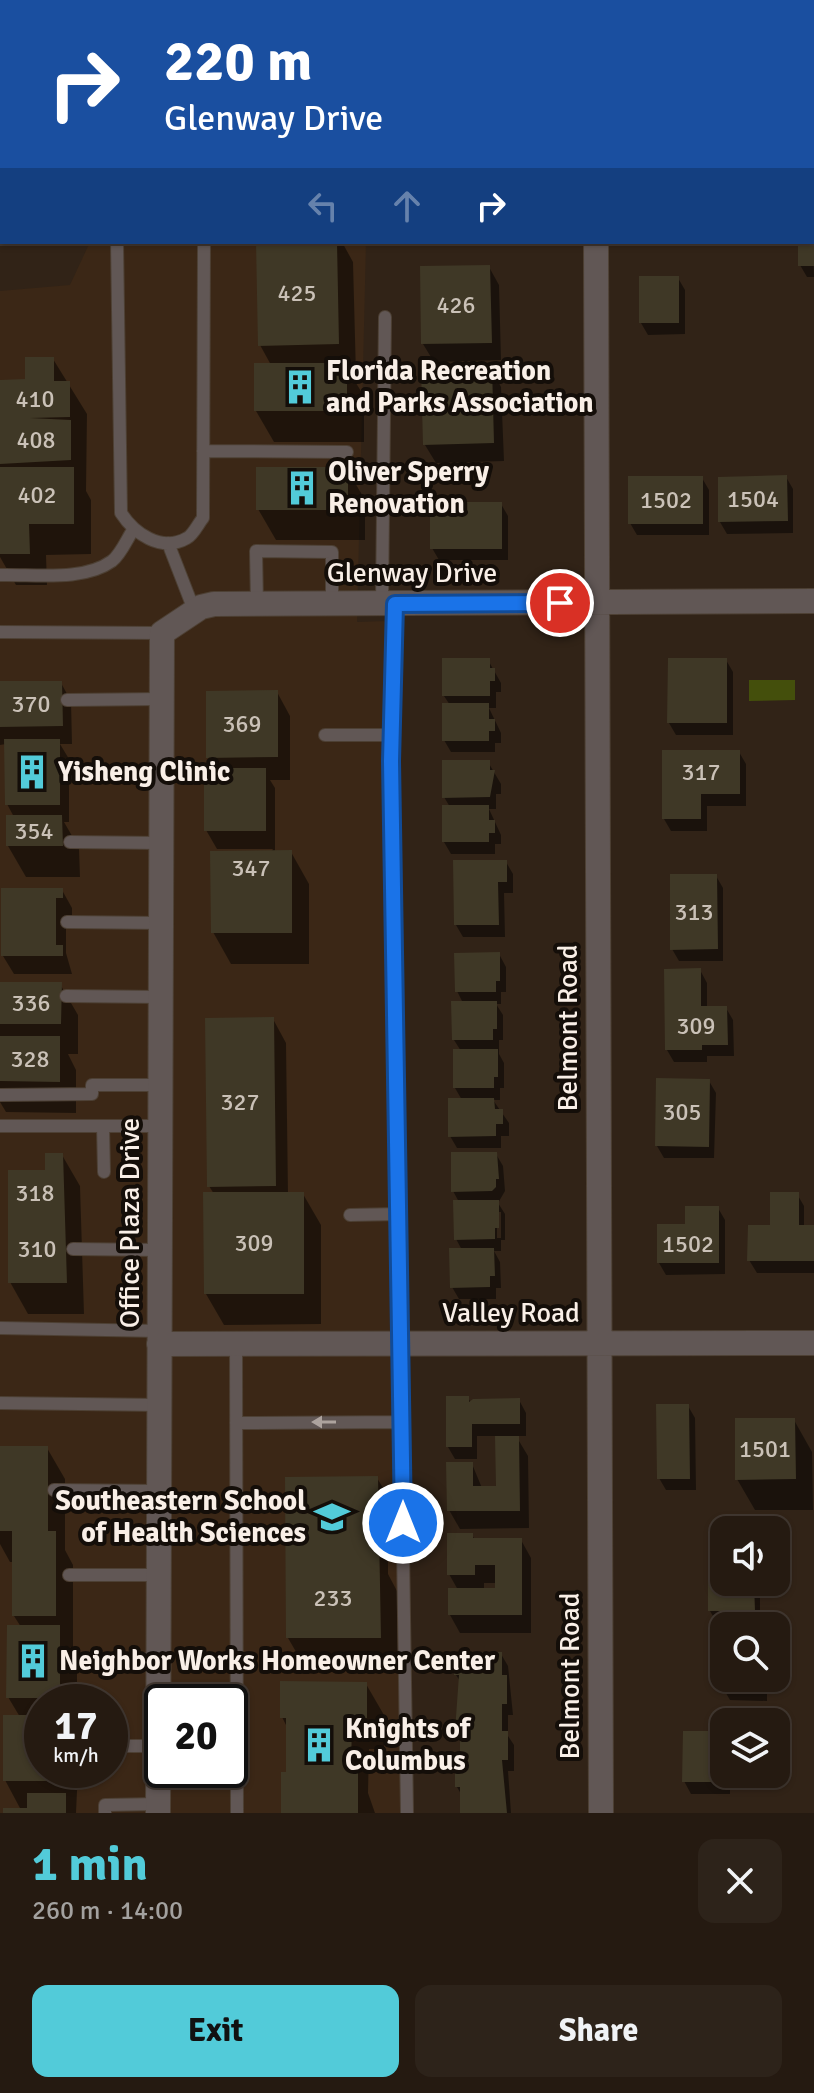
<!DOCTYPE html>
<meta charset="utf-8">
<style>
:root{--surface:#251a11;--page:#2d231a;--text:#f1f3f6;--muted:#a3a19f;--line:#423831;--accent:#52cbd9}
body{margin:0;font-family:Signika,sans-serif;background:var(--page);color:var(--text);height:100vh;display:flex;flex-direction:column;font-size:30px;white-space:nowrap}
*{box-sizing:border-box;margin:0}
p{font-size:26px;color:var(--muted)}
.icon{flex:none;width:44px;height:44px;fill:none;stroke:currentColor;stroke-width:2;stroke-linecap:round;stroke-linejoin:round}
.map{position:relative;height:1813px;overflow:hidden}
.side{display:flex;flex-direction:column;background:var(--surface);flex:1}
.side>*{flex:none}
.top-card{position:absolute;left:0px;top:0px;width:814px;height:244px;box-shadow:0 2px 6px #0004,0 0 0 2px var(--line);background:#1a4fa0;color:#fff;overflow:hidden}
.buttons{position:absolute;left:710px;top:1516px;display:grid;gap:16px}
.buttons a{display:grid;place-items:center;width:80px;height:80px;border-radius:16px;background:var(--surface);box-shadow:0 2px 6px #0004,0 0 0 2px var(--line);font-size:40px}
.speed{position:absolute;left:24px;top:1684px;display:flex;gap:16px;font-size:40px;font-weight:700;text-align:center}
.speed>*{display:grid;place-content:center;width:104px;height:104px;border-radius:50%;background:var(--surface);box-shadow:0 2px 6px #0004,0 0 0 2px var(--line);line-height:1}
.speed small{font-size:20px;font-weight:400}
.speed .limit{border:4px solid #111;border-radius:12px;background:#fff;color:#111}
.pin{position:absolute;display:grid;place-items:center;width:68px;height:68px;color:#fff;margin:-34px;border:4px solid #fff;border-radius:50%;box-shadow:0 2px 8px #0007}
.me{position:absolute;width:88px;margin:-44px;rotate:0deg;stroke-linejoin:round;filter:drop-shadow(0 0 6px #0008)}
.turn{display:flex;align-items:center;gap:28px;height:168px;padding:0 32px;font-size:36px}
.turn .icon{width:104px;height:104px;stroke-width:2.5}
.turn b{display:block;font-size:56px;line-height:68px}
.lanes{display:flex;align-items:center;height:76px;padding:0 32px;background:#0003;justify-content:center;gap:40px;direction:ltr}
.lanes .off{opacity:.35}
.round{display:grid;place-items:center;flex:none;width:84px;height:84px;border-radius:16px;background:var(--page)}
.headline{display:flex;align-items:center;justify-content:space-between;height:136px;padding:0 32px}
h1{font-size:48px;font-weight:800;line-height:60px;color:var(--accent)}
.cta{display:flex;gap:16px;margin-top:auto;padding:16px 32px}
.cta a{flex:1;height:92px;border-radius:16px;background:var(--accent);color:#111;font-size:32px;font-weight:800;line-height:92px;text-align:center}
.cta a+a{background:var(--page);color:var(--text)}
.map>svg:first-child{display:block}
.built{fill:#3b2716;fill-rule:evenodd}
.water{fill:#444f0c}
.shadow{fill:#0007;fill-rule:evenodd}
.building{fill:#3f3826}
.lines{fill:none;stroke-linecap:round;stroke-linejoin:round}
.lane-casing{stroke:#4d4034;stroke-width:14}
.street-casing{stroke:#4d4034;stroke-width:26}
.lane{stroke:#615755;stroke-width:12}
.street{stroke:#615755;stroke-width:24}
.rail-casing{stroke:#95897f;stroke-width:9}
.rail{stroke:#140e09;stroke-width:6;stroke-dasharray:18;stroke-linecap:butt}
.oneway{fill:#ada39e}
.route-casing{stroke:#114b97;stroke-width:20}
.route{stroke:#1a73e8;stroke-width:14}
.labels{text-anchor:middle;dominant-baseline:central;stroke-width:8;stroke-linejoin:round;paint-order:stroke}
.number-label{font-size:24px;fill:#cac1b7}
.poi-label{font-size:28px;font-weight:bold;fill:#f9efe7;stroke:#140e09;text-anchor:start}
.street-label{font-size:28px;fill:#f9efe7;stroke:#140e09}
</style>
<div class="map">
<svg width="814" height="1813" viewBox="0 0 814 1813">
<rect width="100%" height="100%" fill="#312317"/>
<path class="built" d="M0,0H98L2,2L0,48Z
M90,242H366L357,622L387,621L402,1361L406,1813H0V291L70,285ZM42,1702H110V1770H42ZM162,1702H230V1770H162Z"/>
<path class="water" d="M749,680H795V700L749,701Z"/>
<path class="shadow" d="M642,0H681L683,2H642Z
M741,0H809L810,2H741Z
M812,196L814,277H807L800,265V242H812Z
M258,242H342L353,262L356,375H351L364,396V442H274L256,411L271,365L260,345Z
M489,267L499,285L501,360L434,362L423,344Z
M678,278L685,290V334L648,335L641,323Z
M53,359L87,414L86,491L91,500V554L46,555L47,585H16L0,557V382L27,381Z
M491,368L501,387L504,461L436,463L425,445Z
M347,469L365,500V540H276L258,509Z
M786,477L793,489V533L727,534L720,522Z
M702,478L709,490V535H637L630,523Z
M501,504L508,516V560H439L432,548Z
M488,660L501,683V692H496V708H489L501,733V743H495V752H451L444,740L450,705L444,696Z
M726,660L733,672V735H676L669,723Z
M0,683H61L71,701L72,744H60L69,759V822H64L79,848L80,877H26L8,846L14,817L7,804L6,744L0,745Z
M277,692L290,716V780H270L275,788V852H291L309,884V964H231L213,932L273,849H217L206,830L216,770L208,757Z
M739,752L746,764V806H707V831H671L664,819Z
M488,762L501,784V794H496V809H489L501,835V844H495V854H451L444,842L450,807L444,797Z
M506,862L513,874V893H504L505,937H463L456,925Z
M716,876L723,888V961H679L672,949Z
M62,890L72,908V915H66V953L72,974H14L3,956Z
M499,954L506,967V992H501V1004H496L503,1015V1040H499V1054L504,1063V1088H500V1100H493L509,1123V1136H501V1148H457L450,1136L462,1100L455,1088L461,1051L454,1040L463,1003L457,991Z
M700,970L707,983V1008H726L733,1020L734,1056H707V1062H674L667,1050Z
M0,984H60L78,1015V1054H68L76,1070V1113L6,1112L0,1102Z
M273,1019L286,1043L288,1194H303L321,1225V1324L224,1325L206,1294L214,1194L209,1186Z
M709,1081L716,1093L714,1158H664L657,1146Z
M496,1154L503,1166L505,1191L498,1203L505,1214V1240H501V1251H494L500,1262L501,1288H496V1299H459L452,1287L462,1250L456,1239L459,1202L453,1191ZM497,1212H501V1238H497Z
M62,1155L80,1186L84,1314H28L10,1282Z
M797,1194L804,1206V1227H814V1273H757L749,1260Z
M718,1208L725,1220V1274L666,1275L659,1263Z
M468,1398L471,1403L519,1400L526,1413V1436H516L528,1456L529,1528L460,1529L449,1510L472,1464L482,1488H498L497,1436H477V1459H455L448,1447Z
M688,1406L695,1418L696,1490H666L659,1478Z
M794,1420L812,1452L813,1510H755L737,1479Z
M0,1448H47L65,1479V1550L73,1565V1647H70L77,1658V1702H42V1770H78L76,1813H5L21,1810L5,1780L20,1717L8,1697L21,1627L14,1616V1562H10L0,1544Z
M377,1478L388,1496V1574L397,1591L398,1668L306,1669L288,1638Z
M472,1535L475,1540H521L531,1558V1633H460L450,1615L458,1590L449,1574ZM484,1583H497V1590H484Z
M724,1543V1582H760V1622L717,1623L710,1611Z
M724,1632V1678H767V1701L730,1700L723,1688Z
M501,1654L508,1666L513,1715H508V1736L514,1745V1771H508L511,1813H460L461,1794L457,1787L462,1740L457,1731L460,1681L456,1675Z
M366,1684L384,1715V1749H369L368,1793L375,1813H283L288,1774V1729L282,1717Z
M724,1734V1774H730V1794H691L684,1781Z"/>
<path class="building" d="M256,242H337L339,344L258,346Z
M798,242H814V266H798Z
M490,265L492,343L421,344L420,266Z
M639,276H679V323H639Z
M25,357H54V381H70V417L30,418L71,420V460L0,464V380L25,379Z
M254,363H347V411H254Z
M492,366L494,443L423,445L421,368Z
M0,467H74V524H29L30,554H0Z
M256,467H348V510H256Z
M787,475L788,521L718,522V477Z
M628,476H703V524H628Z
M430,502H502V549H430Z
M442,658H490V668H495V681H490V696H442Z
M668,658H727V723H667Z
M0,681H62L63,726L0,727Z
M278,690V757L206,758V691Z
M442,703H489V719H495V731H489V741H442Z
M4,739H60V805H5Z
M662,750H740V794H701V819H662Z
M442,760H490V770H495L490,797L442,798Z
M204,768H266V831H204Z
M442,805H489V820H495V833H489V842H442Z
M6,815H62L63,846H6Z
M292,850V933H211L210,851Z
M453,860H507V882H498L499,925H454Z
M670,874H717L718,949L670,950Z
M1,888H63V898H56V945H63V956H1Z
M500,952V981H496V992H455L454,953Z
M701,968V1006H727L728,1045H702V1050H665L664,969Z
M0,982H62L61,1024H0Z
M451,1001H497V1029H493V1040H452Z
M274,1017L276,1186L207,1187L205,1018Z
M0,1036H60V1082L0,1081Z
M453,1049H498V1077H494V1088H453Z
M656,1078L710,1079L709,1147L655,1146Z
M448,1098H494L495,1109H503V1124H496V1136L448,1137Z
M451,1152H497L499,1179H496V1187L492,1191L451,1192Z
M45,1153H63L67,1283H8V1170H45Z
M203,1192H304V1294H204Z
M770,1192H799V1225H814V1261H747L748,1225H770Z
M453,1200H499V1228H495V1239L454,1240Z
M685,1206H719V1263H657V1224H685Z
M449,1248H494L495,1276H490V1287L450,1288Z
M446,1396H469V1402L473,1399L520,1398V1424H472V1447H446Z
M656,1404H689L690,1479H657Z
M735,1418H795L796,1479L735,1480Z
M495,1436H519L520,1511H447L446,1462H473V1486H496Z
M0,1446H48V1531H56V1616H12V1531H0Z
M378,1476L381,1638H286L285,1477Z
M447,1533H473V1538H522V1615H448V1588H495V1565H475V1575H447Z
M708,1541H724V1582H754L755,1611H708Z
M7,1625H60V1698H6Z
M454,1652H502V1675H507V1704H502V1731H508V1760H502L507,1813H460V1787H455V1760H460V1731H455L459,1675H454Z
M721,1678H761V1689H721Z
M280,1681L367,1682V1718H352L351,1772H358V1813H281V1772H286V1718H280Z
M3,1715H42V1770H61V1781H3Z
M683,1731H724V1782H682Z
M27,1793H66V1813H3V1808H27Z"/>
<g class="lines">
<g class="lane-casing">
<path id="lane" d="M117,242L121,513C134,533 161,553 187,538C193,535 198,524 203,518L204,242
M203,451L347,452
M168,543L194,610
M0,575C34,574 83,582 112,561C121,554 127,539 133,530
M257,604L256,551L332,552V604
M382,604L385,317
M395,604L391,761L407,1813
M0,632L162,633
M67,700L161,699
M325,735H391
M71,773L161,774
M70,842L161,843
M67,922L161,923
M66,996L161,997
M0,1095L92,1094V1085H160
M0,1126H160
M103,1126L104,1172
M350,1215L399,1214
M73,1249L160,1250
M0,1328L159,1331
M236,1344L237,1813
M0,1403L159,1405
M236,1423L402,1422
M54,1490L159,1491
M69,1575H159
M70,1660L158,1659
M110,1746H158
M105,1813V1805L158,1804"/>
</g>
<g class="street-casing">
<path id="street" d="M812,108H814
M596,242L601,1813
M159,1344L814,1343
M158,1813L162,633L201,607L214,604L814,601"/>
</g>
<use href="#lane" class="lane"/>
<use href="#street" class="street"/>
<g class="rail-casing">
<path id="rail" d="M167,2L170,0
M0,91L2,90"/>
</g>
<use href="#rail" class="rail"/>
</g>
<defs><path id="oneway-solid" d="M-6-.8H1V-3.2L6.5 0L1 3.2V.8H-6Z" transform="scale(2)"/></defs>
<use class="oneway" href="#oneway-solid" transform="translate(324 1422) rotate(180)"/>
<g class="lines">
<g class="route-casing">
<path id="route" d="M403,1523L391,761L395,604L560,603"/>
</g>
<use href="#route" class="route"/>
</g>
<defs>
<g id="building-bare" transform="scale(2.76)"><path d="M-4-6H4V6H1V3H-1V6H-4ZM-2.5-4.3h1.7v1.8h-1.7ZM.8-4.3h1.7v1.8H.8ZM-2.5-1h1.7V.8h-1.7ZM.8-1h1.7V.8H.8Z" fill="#52cbd9" stroke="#140e09" stroke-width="2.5" paint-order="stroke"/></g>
<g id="school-bare" transform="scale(2.76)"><path d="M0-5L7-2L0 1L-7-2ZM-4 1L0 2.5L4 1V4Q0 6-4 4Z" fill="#52cbd9" stroke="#140e09" stroke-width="2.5" paint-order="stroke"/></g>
</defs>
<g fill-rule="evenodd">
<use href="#building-bare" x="300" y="387"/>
<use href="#building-bare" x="302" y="488"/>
<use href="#building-bare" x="32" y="772"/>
<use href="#school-bare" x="332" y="1517"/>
<use href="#building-bare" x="33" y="1661"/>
<use href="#building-bare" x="319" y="1745"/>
</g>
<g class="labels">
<g class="number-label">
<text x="297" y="293">425</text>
<text x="456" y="305">426</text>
<text x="35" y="399">410</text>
<text x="36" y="440">408</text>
<text x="37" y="495">402</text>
<text x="753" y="499">1504</text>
<text x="666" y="500">1502</text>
<text x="31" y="704">370</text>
<text x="242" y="724">369</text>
<text x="701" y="772">317</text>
<text x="34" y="831">354</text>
<text x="251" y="868">347</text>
<text x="694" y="912">313</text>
<text x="31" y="1003">336</text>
<text x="696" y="1026">309</text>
<text x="30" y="1059">328</text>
<text x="240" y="1102">327</text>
<text x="682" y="1112">305</text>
<text x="35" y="1193">318</text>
<text x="254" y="1243">309</text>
<text x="688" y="1244">1502</text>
<text x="37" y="1249">310</text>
<text x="765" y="1449">1501</text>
<text x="333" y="1598">233</text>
</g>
<g class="poi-label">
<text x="326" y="371">Florida Recreation<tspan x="326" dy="32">and Parks Association</tspan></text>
<text x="328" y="472">Oliver Sperry<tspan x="328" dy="32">Renovation</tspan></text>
<text x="58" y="772">Yisheng Clinic</text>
<text x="306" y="1501" text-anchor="end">Southeastern School<tspan x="306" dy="32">of Health Sciences</tspan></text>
<text x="59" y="1661">Neighbor Works Homeowner Center</text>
<text x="345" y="1729">Knights of<tspan x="345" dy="32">Columbus</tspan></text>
</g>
<g class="street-label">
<text x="412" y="573">Glenway Drive</text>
<text transform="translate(568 1028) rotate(-90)">Belmont Road</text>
<text transform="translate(130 1223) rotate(-90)">Office Plaza Drive</text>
<text x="511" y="1313">Valley Road</text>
<text transform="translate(570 1676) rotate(-90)">Belmont Road</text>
</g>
</g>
</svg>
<div class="buttons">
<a><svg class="icon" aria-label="sound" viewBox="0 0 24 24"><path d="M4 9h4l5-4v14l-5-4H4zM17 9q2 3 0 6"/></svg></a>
<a><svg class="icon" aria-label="search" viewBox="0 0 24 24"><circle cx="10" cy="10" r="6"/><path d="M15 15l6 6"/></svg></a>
<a><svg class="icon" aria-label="layers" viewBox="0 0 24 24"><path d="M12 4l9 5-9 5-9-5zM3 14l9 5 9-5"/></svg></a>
</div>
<div class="speed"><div>17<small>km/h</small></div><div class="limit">20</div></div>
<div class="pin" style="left:560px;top:603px;background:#d93025"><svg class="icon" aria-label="arrive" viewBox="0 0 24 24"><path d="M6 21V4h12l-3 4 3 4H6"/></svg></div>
<svg class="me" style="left:403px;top:1523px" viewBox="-20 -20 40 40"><circle r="17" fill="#1a73e8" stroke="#fff" stroke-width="3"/><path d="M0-11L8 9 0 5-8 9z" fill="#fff"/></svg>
<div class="top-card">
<div class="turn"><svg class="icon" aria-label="right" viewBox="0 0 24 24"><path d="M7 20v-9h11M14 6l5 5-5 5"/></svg><div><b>220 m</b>Glenway Drive</div></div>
<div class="lanes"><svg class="icon off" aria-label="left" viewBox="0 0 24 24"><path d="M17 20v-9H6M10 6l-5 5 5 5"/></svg><svg class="icon off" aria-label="ahead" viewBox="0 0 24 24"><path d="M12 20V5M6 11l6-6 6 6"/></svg><svg class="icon" aria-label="right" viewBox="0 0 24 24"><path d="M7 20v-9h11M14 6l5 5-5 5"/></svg></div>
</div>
</div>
<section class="side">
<div class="headline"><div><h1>1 min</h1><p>260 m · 14:00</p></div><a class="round"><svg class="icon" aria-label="close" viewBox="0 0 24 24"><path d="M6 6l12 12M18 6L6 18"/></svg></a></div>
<div class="cta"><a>Exit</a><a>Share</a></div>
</section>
